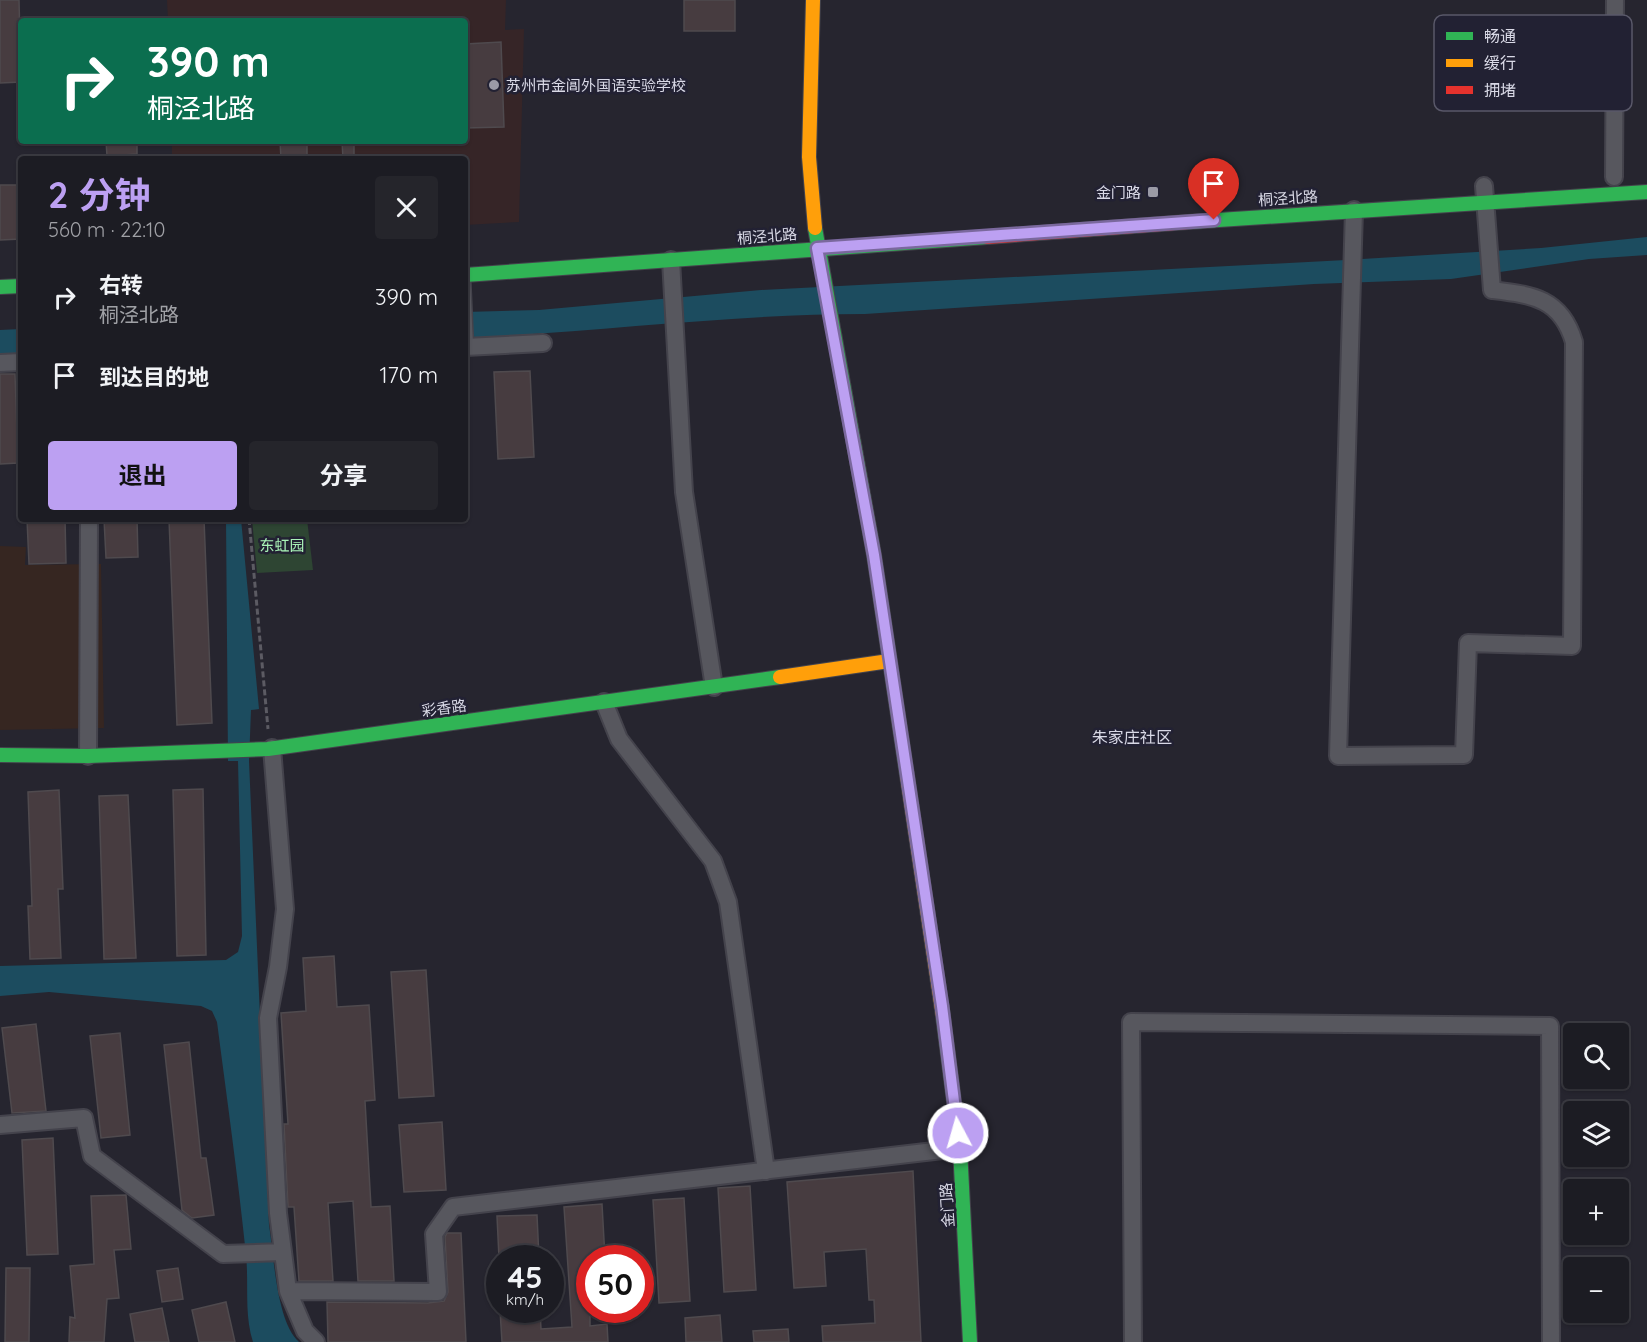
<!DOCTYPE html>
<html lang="zh">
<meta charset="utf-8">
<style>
:root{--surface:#1c1c23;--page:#25252b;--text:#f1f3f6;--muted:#a0a1a6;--line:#3a3a41;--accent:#bca0f2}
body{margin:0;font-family:Quicksand,"Noto Sans SC",sans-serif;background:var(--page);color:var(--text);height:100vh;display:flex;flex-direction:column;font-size:22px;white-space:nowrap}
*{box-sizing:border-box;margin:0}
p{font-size:20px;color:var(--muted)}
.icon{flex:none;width:33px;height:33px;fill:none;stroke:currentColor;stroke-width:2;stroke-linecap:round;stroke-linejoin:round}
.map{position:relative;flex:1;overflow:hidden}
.sheet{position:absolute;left:18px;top:156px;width:450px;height:366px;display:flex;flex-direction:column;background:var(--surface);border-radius:6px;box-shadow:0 2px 4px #0004,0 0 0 2px var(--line)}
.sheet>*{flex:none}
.guide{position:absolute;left:18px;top:18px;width:450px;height:126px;border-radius:6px;box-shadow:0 2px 4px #0004,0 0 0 2px var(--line);background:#0b6e4f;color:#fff;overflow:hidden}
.tools{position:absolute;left:1563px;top:1023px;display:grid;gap:12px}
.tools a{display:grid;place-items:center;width:66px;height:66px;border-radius:6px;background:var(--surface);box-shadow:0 2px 4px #0004,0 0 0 2px var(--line);font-size:30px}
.speed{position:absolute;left:486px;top:1245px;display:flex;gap:12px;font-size:30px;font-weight:700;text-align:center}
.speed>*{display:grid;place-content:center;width:78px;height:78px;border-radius:50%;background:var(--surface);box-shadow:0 2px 4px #0004,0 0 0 2px var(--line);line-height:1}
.speed small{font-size:15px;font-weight:400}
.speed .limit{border:9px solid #d22;background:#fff;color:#111}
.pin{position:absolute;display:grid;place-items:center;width:51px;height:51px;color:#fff;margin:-62px -26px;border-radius:50% 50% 50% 0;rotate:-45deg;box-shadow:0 0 6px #0007}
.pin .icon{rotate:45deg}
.me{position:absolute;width:66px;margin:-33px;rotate:354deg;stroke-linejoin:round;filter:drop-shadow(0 0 4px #0008)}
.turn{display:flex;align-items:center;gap:21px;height:126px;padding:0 30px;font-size:27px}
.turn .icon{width:78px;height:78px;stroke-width:2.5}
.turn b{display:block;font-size:42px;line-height:51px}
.round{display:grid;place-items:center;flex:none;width:63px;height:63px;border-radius:6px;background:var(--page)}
.summary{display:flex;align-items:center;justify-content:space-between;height:102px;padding:0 30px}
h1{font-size:36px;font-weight:700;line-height:45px;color:var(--accent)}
.primary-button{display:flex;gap:12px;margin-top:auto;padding:12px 30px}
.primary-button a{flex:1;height:69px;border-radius:6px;background:var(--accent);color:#111;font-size:24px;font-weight:700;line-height:69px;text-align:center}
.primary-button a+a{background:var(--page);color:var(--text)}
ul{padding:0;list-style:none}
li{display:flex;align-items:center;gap:18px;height:78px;padding:0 30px}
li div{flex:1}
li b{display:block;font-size:22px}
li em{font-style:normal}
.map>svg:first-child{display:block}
.industrial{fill:#362621}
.education{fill:#362527}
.green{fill:#2e4533}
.water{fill:#1c4c5f}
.building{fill:#473c40;stroke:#4f4a4e;stroke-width:1.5}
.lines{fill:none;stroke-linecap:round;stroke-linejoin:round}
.lane-casing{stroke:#44434c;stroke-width:11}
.street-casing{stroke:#44434c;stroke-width:20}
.fast-casing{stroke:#44434c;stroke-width:16}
.slow-casing{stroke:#44434c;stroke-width:16}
.jam-casing{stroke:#44434c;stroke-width:16}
.path{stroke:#5c5b63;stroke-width:3;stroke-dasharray:6 3;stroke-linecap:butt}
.lane{stroke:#57575e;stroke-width:8}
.street{stroke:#57575e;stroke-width:16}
.fast{stroke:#30b455;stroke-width:14}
.slow{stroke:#ff9f0a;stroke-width:14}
.jam{stroke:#e5322d;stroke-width:14}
.route-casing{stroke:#7a689d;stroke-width:15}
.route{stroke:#bca0f2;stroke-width:10}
.poi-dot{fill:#9a9aa6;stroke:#222133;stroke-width:2}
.labels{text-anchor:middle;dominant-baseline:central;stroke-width:5;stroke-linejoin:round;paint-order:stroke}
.poi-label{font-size:15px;fill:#d9d9e6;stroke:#222133;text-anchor:start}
.street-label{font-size:15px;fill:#d9d9e6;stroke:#222133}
.park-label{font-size:15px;fill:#a9f3b7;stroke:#222133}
.neighbourhood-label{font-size:16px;fill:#d9d9e6;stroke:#222133}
.key{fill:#222133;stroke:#595869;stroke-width:1.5}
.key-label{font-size:16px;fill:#d9d9e6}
</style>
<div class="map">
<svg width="1647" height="1342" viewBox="0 0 1647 1342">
<rect width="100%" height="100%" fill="#26252f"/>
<path class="industrial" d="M0,546L26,547L25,565L101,564L104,728L0,730Z"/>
<path class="education" d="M167,0H506L505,30L524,29L519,222L465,225V159H172V141H465V21H168Z"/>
<path class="green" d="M252,519H307L313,570L257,573Z"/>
<path class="water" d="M1647,237V255L1589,259L1451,279L1314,284L865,314C732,314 599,332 465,338V312L539,310L761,290L1346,260L1541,248Z
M21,329V354L0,355V330Z
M226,519H241L259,709L251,710L249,761L269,1225C274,1255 276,1321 299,1342H253C244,1314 249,1284 246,1255C238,1177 227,1099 217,1022L212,1011L201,1006L49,992L0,996V966L226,960L238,952L242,936L238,761H228Z"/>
<path class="building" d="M0,0H19L21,82L0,83Z
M684,0H735V31H684Z
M501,42L504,127L465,128V44Z
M106,141H137V154L107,156Z
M280,141H307V159H281Z
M342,141H354V159H343Z
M0,185H21V239L0,240Z
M530,371L534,457L498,459L494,372Z
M0,374H15L18,463L0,464Z
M27,519H65L66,563L29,564Z
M104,519H137L138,557L106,558Z
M169,519H204L212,723L177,725Z
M203,789L206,955L177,956L173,790Z
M59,790L63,889H58L61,958L30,959L28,906H32L28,792Z
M128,795L136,958L104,959L99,796Z
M334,956L337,1007L369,1005L375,1100L365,1101L371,1207L390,1206L394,1281H358L353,1201L328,1203L333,1281H299L294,1207H288L284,1124H288L281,1013L306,1011L303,958Z
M426,970L434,1096L399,1098L391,972Z
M36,1024L46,1111L12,1113L2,1028Z
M120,1033L130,1135L101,1138L90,1036Z
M189,1042L201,1158H206L214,1215L192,1218L182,1210L164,1045Z
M442,1122L446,1190L404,1192L399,1125Z
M53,1138L58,1254L27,1255L22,1140Z
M913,1171L921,1342H823L822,1326L875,1323L874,1300H869L866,1249L824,1252L826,1286L794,1288L787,1182Z
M750,1186L756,1290L724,1292L718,1188Z
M126,1195L131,1249L114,1250L119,1298L107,1299L104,1342H69L70,1317L75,1318L70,1266L94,1264L91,1196Z
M684,1198L690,1301L659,1303L653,1200Z
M602,1204L605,1258H590V1326L607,1324L608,1342H502L500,1310H540L541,1329L572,1327L564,1207Z
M537,1215L539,1258H499L497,1216Z
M447,1233H461L466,1342H328L327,1302L428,1303L444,1301L448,1292L445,1237Z
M6,1268H30L29,1342H5Z
M178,1268L183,1299L162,1302L157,1271Z
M226,1302L235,1342H199L192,1310Z
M162,1308L169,1342H135L130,1314Z
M720,1315L722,1342H686L685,1318Z
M788,1329L789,1342H754L753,1331Z"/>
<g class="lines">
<g class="lane-casing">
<path id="lane" d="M466,278L469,346"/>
</g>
<g class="street-casing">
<path id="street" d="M1614,177L1615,0
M1354,210L1338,756L1464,755L1468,643L1572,646L1574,342C1561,298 1533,295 1492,290L1484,186
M671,260L684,492L714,687
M465,347L543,343
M0,363L21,362
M604,702L619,739L713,861L728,902L766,1171
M272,748L285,909L278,967L268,1018L278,1213L288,1291L305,1331L316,1342
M88,756L89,519
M0,1125L84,1118L92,1156L223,1254L282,1252
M288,1291L438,1292L434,1234L453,1207L960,1148
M1133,1342L1131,1022L1550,1026L1551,1342"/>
</g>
<g class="fast-casing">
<path id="fast" d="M1188,222L1647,192
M815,228L874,555L907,775
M465,275L987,237
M0,287L21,286
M0,755L88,756L268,749L780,677
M943,1016L960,1148L970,1342"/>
</g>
<g class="slow-casing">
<path id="slow" d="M813,0L809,157L815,228
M780,677L889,661
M907,775L943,1016"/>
</g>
<g class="jam-casing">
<path id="jam" d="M987,237L1188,222"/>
</g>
<path class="path" d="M249,519L268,729"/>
<use href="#lane" class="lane"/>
<use href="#street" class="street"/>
<use href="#fast" class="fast"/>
<use href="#slow" class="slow"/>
<use href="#jam" class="jam"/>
</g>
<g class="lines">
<g class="route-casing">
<path id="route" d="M958,1133L942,1006L874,555L817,248L1214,220"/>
</g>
<use href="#route" class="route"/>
</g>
<g class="poi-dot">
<circle cx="494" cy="85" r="6"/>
<rect x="1147" y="186" width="12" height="12" rx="3"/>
</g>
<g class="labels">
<g class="poi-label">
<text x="506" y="85">苏州市金阊外国语实验学校</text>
<text x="1141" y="192" text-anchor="end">金门路</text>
</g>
<g class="street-label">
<text transform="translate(1288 198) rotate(-4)">桐泾北路</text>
<text transform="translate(767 236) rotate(-5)">桐泾北路</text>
<text transform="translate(444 708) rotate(-8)">彩香路</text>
<text transform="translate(947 1205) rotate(-94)">金门路</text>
</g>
<g class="park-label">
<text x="282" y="545">东虹园</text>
</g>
<g class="neighbourhood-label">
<text x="1132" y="737">朱家庄社区</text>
</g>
</g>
<rect x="1434" y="15" width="198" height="96" rx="9" class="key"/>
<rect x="1446" y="32" width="27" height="8" fill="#30b455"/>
<rect x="1446" y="59" width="27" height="8" fill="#ff9f0a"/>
<rect x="1446" y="86" width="27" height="8" fill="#e5322d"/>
<g class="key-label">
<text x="1484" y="42">畅通</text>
<text x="1484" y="69">缓行</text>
<text x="1484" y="96">拥堵</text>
</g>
</svg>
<div class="tools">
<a><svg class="icon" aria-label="search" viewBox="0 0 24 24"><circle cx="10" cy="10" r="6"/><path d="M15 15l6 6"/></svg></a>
<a><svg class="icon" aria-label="layers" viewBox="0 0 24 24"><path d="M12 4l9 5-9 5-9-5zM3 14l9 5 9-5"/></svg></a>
<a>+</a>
<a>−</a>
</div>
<div class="speed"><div>45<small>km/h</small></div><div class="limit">50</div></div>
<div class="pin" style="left:1214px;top:220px;background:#d93025"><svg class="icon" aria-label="arrive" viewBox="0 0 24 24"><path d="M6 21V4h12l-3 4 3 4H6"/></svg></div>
<svg class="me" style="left:958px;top:1133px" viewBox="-20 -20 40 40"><circle r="17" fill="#bca0f2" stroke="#fff" stroke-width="3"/><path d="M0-11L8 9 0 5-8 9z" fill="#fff"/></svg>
<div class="guide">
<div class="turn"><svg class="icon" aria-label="right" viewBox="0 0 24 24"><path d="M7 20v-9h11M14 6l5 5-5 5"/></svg><div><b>390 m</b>桐泾北路</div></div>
</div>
<section class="sheet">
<div class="summary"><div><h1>2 分钟</h1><p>560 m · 22:10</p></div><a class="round"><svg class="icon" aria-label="close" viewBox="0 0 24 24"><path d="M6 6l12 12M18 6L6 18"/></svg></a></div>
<ul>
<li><svg class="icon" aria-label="right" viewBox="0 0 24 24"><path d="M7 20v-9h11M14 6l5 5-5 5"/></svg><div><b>右转</b><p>桐泾北路</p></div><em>390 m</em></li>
<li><svg class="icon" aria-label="arrive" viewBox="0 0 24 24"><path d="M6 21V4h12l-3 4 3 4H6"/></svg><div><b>到达目的地</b></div><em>170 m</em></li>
</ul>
<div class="primary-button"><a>退出</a><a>分享</a></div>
</section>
</div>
